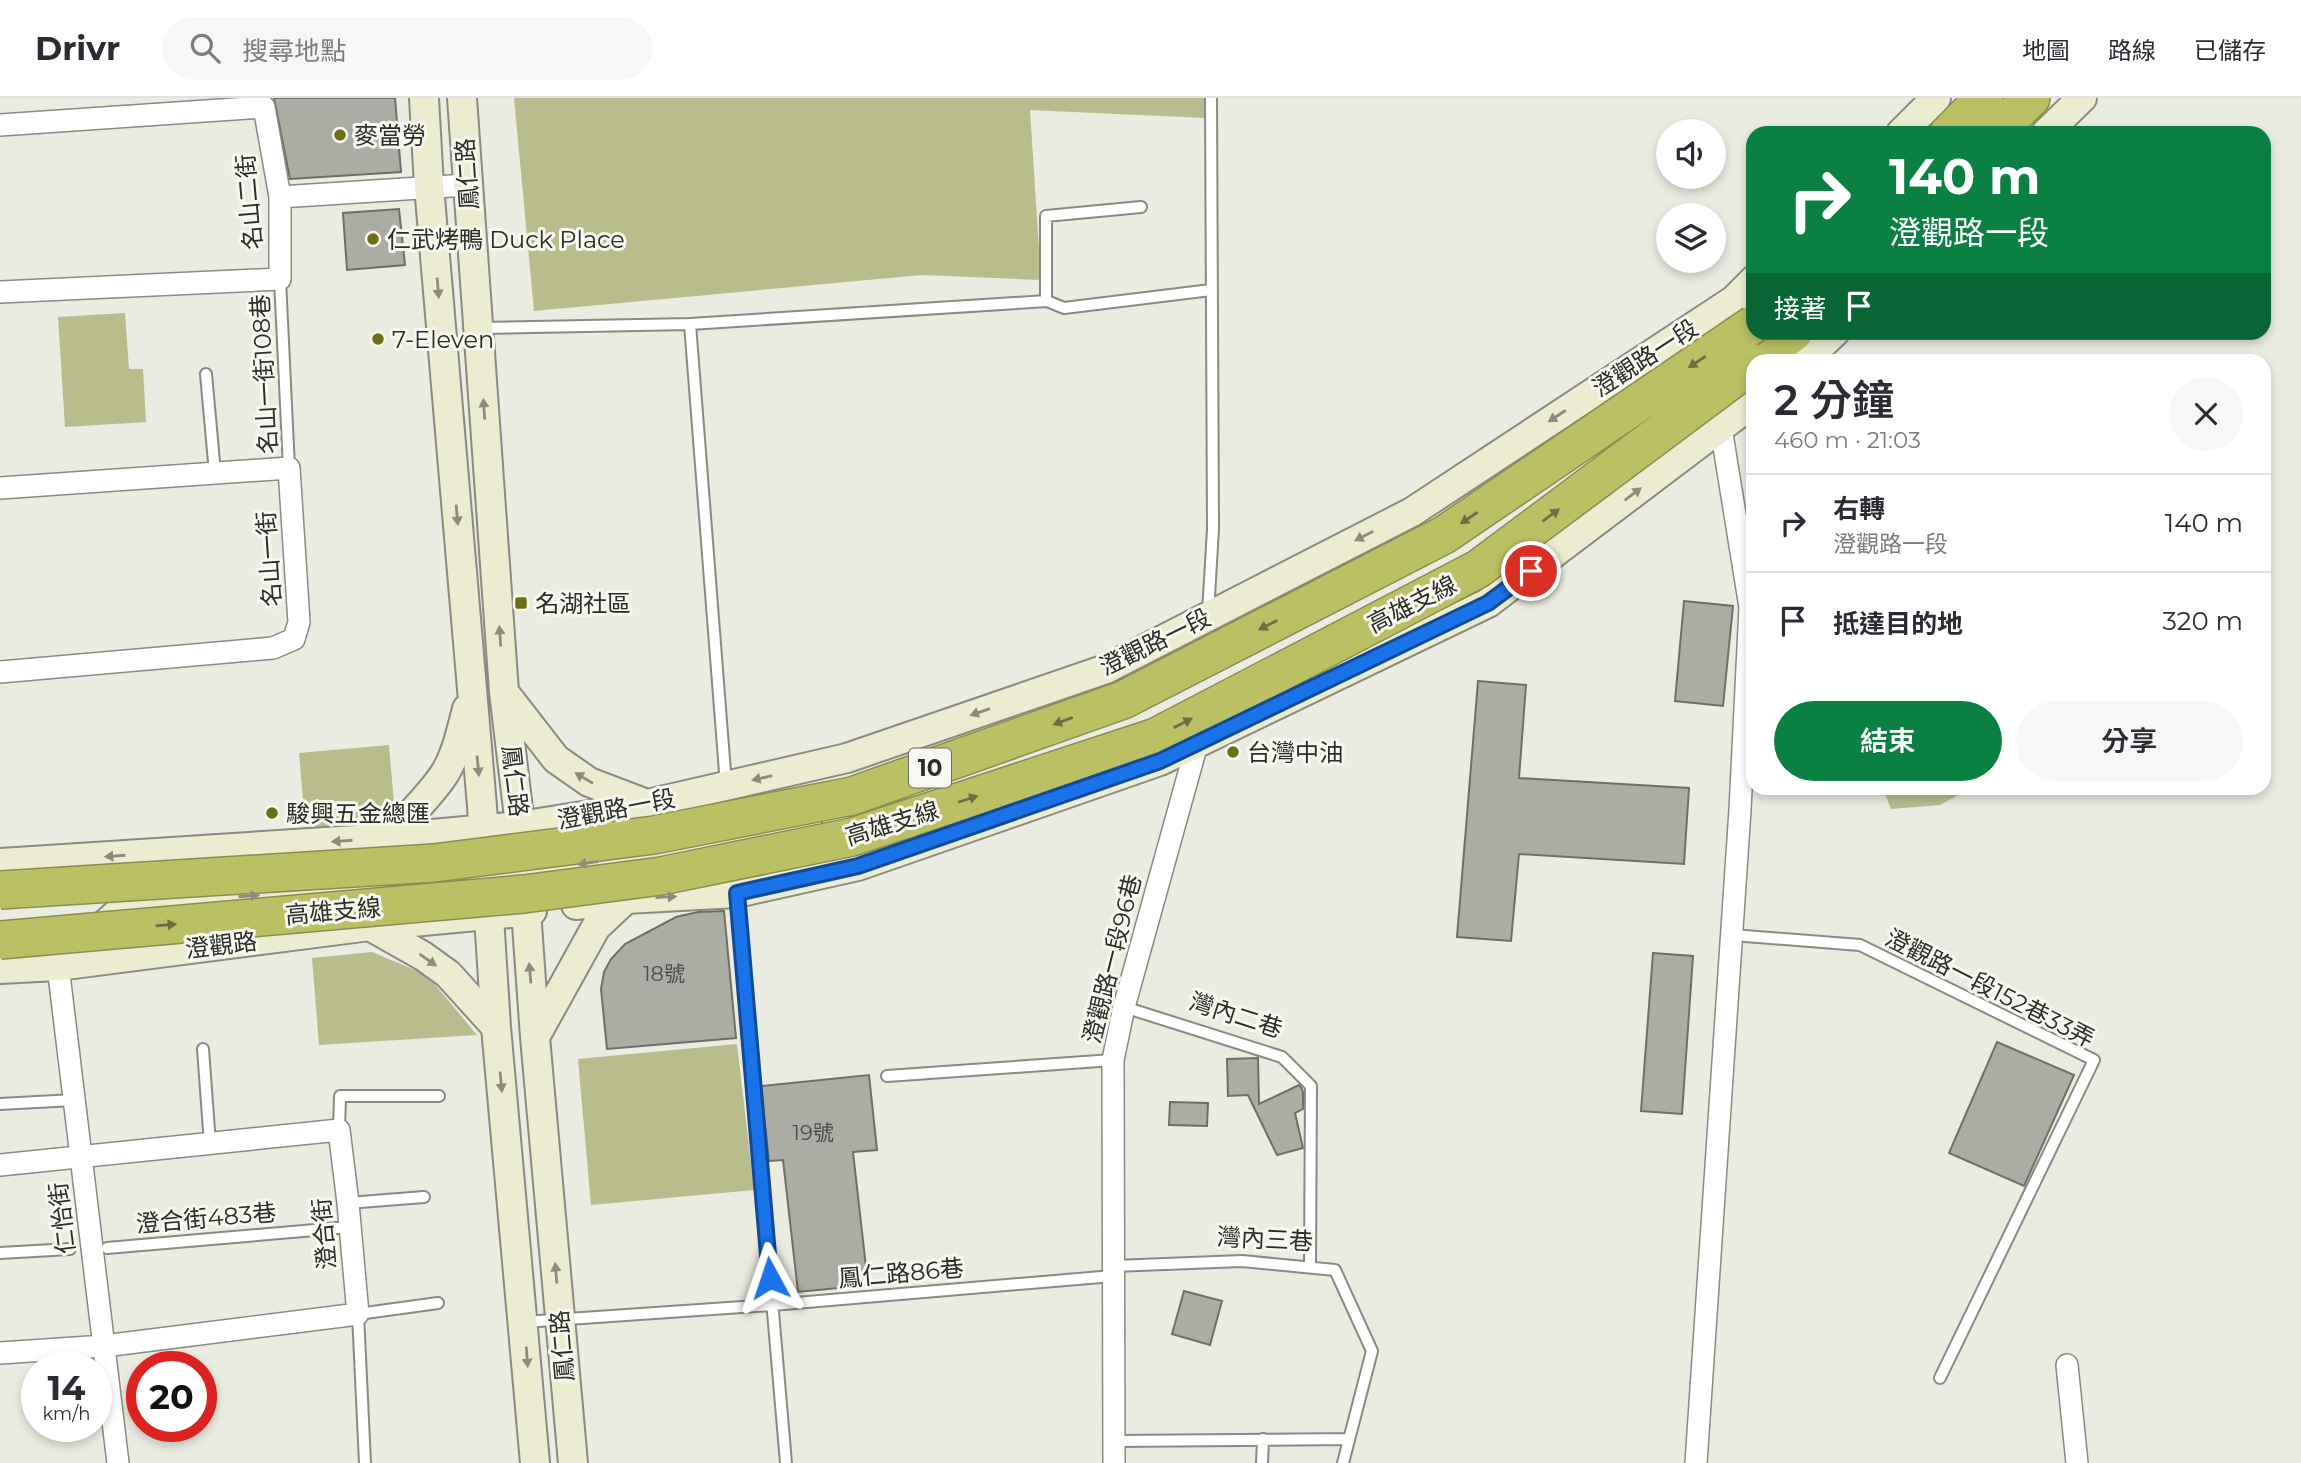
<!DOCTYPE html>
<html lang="zh-TW">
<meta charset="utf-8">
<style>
:root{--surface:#fff;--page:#f7f7f7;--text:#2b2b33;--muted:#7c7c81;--line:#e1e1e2;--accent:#0b8043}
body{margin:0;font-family:Montserrat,"Noto Sans TC",sans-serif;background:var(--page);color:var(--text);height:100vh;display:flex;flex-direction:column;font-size:26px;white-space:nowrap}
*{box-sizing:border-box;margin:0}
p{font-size:23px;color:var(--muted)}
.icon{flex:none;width:38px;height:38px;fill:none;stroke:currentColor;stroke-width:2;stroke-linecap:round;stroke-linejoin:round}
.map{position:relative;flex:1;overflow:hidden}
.sheet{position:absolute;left:1746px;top:256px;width:525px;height:441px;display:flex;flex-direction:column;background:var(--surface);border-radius:21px;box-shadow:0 4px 10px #0003}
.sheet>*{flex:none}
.top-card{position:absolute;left:1746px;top:28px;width:525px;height:214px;border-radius:21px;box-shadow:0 4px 10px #0003;background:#0b8043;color:#fff;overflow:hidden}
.fabs{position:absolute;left:1656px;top:21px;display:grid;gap:14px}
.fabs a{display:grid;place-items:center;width:70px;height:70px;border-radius:50%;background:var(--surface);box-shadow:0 4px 10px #0003;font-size:35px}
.speed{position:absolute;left:21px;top:1253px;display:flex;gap:14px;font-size:35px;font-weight:700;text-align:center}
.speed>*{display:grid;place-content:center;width:91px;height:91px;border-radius:50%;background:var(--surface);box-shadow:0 4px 10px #0003;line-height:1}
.speed small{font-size:18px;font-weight:400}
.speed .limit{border:10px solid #d22;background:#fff;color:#111}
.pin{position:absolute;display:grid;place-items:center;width:60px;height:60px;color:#fff;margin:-30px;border:4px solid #fff;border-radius:50%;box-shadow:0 2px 7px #0007}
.me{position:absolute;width:77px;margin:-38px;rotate:355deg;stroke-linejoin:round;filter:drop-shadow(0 0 5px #0008)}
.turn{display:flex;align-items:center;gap:24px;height:147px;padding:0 28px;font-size:32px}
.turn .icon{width:91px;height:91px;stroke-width:2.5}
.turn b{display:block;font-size:49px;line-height:60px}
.then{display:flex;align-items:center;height:66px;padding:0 28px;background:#0003;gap:14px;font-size:26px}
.round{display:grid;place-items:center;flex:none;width:74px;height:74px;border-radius:37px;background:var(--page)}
.headline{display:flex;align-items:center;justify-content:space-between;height:119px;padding:0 28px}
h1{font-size:42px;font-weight:600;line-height:52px}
.button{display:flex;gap:14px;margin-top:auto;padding:14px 28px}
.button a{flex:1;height:80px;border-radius:42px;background:var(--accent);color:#fff;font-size:28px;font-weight:600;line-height:80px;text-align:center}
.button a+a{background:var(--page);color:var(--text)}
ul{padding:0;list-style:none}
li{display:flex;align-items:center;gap:21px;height:98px;padding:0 28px;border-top:2px solid var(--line)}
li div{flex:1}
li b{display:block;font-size:26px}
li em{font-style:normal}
header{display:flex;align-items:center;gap:42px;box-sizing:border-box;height:98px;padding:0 35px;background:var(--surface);border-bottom:2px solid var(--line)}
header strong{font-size:33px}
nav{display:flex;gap:38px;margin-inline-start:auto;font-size:24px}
.search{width:490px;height:63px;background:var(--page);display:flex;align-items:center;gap:18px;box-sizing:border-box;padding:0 24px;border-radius:38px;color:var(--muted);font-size:26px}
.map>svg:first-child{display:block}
.green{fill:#b9bd8d}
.building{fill:#abaca3;stroke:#6f6f67;stroke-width:2}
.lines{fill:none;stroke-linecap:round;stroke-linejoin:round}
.lane-casing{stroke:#898a81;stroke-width:14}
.street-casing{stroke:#898a81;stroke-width:24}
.secondary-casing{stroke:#898a81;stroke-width:32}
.highway-casing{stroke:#898d4f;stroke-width:40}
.lane{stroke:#fff;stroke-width:10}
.street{stroke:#fff;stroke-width:21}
.secondary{stroke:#ebecd0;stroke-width:28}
.highway{stroke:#bbc064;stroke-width:37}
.highway-bridge-casing{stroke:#898d4f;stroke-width:40;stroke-linecap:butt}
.highway-bridge{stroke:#bbc064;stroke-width:37}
.oneway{fill:#8c8c7c}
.oneway2{fill:#6c6f44}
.route-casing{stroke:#114b97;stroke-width:18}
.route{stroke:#1a73e8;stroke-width:12}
.poi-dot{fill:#6c6f13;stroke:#f7f8ef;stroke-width:2.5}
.labels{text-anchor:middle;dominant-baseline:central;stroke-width:6;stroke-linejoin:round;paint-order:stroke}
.number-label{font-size:21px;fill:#4c4d48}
.shield{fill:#f7f8ef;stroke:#696a64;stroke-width:2}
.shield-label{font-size:23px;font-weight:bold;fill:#2c2d29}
.poi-label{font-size:24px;fill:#2c2d29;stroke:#f7f8ef;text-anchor:start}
.street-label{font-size:24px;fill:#2c2d29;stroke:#f7f8ef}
</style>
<header>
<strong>Drivr</strong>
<div class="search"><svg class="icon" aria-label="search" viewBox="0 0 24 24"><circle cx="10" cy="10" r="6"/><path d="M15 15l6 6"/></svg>搜尋地點</div>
<nav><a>地圖</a><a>路線</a><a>已儲存</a></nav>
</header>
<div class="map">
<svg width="2301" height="1365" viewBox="0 0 2301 1365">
<rect width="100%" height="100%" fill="#eaebe1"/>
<path class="green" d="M514,0H1204L1205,20L1030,12L1041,182L922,177L534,213Z
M125,215L129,271H143L146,324L65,329L58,219Z
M389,647L395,717L385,731L306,737L299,655Z
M1883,690H1971L1940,707L1891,711Z
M372,854L427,877L477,937L319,947L312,860Z
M737,946L754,1092L591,1107L578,961Z"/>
<path class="building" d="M274,0H395L401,74L290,81Z
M399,111L405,167L347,172L343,115Z
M1684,503L1733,508L1723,608L1675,603Z
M1478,583L1526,587L1519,680L1689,690L1684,766L1519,756L1511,843L1457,839Z
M724,813L736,940L607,951L601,891L604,874L611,861L625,846L676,819L698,814Z
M1653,855L1693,858L1682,1016L1641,1013Z
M1997,944L2074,977L2024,1088L1949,1055Z
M1258,960L1259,1006L1299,987L1301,989L1303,994V1011L1295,1015L1303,1050L1277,1057L1248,997L1228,998L1227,961Z
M869,977L877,1052L853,1054L868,1187L798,1194L783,1062L769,1063L761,988Z
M1170,1004L1208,1005L1207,1028L1169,1027Z
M1184,1193L1222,1203L1210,1247L1172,1236Z"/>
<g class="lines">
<g class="lane-casing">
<path id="lane" d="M280,181L289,370
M1046,203V118L1141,109
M690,226L726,687
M479,230L690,226L1047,203L1064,210L1211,192
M206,276L215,375
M1208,515L1213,431L1211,0
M737,795L786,1365
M1732,837L1860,847L2094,962L1940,1280
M1124,909L1282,959L1311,988L1310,1168
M203,951L210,1046
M887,978L1113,962
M0,1006L74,1002
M339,1032L340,998H439
M348,1105L424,1099
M107,1150L350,1129
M0,1155L70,1151
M1114,1168L1242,1163L1335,1172L1372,1253L1343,1365
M524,1224L772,1207L1113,1178
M1114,1343L1349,1341
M365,1365L358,1216L438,1205
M1262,1365L1263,1341"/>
</g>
<g class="street-casing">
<path id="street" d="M0,27L264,9L280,99V181L0,194
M280,99L467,87
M0,390L289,370L299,524L294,541L273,550L0,574
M58,868L118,1365
M0,1067L339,1032L348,1105L358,1216L104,1248L0,1255
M2067,1267L2077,1365
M1114,1365L1113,962L1124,909L1197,646
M1696,1365L1740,712L1750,509L1721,330"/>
</g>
<g class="secondary-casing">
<path id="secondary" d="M424,0L429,88L482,708L496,929L535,1365
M462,0L504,594L520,728L535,939L573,1365
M1901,35L1936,0
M2046,35L2082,0
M1805,262L1835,234
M504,594L556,661L589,684L647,706
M388,740C407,720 427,701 443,678C456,659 461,633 467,611
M0,765L388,740L520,728L626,711L847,660L1106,571L1412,414L1734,202L1754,182
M507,783L523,775L741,740L807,724
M576,807L626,801L737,795L858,768L1160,663L1488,505L1754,304
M370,828L423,858L448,876L496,929
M91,839L128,806L325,793L486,779L501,771
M0,871L58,868L370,828L532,813
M535,939L596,829L626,801"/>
</g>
<g class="highway-casing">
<path id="highway" d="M1949,35L1984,0
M1995,35L2031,0
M1757,262L1794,234"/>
</g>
<use href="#lane" class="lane"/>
<use href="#street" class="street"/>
<use href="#secondary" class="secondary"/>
<use href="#highway" class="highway"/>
<g class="highway-bridge-casing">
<path id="highway-bridge" d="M0,792L434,765L654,737L852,698L1123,602L1444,437L1754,226
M0,842L524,796L661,778L852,739L1156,639L1478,471L1754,265"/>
</g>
<use href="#highway-bridge" class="highway-bridge"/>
</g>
<defs><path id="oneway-solid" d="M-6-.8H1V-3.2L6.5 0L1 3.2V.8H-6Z" transform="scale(1.75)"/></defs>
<g class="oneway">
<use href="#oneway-solid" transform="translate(438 190) rotate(85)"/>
<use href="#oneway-solid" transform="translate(484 311) rotate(-94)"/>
<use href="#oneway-solid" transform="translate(1557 318) rotate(147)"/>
<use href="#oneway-solid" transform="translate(1633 396) rotate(-37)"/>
<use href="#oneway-solid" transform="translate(457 417) rotate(85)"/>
<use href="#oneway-solid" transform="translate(1364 438) rotate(153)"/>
<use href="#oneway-solid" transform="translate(500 538) rotate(-94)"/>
<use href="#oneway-solid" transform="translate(980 614) rotate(161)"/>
<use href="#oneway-solid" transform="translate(478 668) rotate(85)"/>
<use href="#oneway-solid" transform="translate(584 680) rotate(-149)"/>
<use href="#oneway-solid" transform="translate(762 680) rotate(167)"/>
<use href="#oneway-solid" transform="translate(342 743) rotate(176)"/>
<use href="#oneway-solid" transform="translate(115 758) rotate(176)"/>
<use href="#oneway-solid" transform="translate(588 765) rotate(171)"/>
<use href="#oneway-solid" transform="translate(249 798) rotate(-4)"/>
<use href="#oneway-solid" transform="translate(666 799) rotate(-3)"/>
<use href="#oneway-solid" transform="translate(428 862) rotate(35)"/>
<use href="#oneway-solid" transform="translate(530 875) rotate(-95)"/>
<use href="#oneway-solid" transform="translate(501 984) rotate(85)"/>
<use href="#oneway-solid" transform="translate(556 1175) rotate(-95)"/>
<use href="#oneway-solid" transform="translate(527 1259) rotate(86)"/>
</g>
<g class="oneway2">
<use href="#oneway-solid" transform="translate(1697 264) rotate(146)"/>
<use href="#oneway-solid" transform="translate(1551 417) rotate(-37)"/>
<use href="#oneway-solid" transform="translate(1469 420) rotate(146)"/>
<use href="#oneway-solid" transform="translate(1268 527) rotate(153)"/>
<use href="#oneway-solid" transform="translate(1063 623) rotate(160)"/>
<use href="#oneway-solid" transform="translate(1183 625) rotate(-27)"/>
<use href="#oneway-solid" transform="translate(968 701) rotate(-18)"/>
<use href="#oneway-solid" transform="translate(166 827) rotate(-5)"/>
</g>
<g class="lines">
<g class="route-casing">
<path id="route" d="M770,1180L737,795L858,768L1160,663L1488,505L1531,473"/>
</g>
<use href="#route" class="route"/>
</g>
<g class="poi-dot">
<circle cx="340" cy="37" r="7"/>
<circle cx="373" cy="141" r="7"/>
<circle cx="378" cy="241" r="7"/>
<rect x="514" y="498" width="14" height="14" rx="3.5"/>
<circle cx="1233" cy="654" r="7"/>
<circle cx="272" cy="715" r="7"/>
</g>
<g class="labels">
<g class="number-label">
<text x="664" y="875">18號</text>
<text x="813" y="1034">19號</text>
</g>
<rect class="shield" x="909" y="650.5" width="42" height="39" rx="5"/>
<g class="shield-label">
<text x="930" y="670">10</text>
</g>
<g class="poi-label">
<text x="354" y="37">麥當勞</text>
<text x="387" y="141">仁武烤鴨 Duck Place</text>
<text x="392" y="241">7-Eleven</text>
<text x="535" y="505">名湖社區</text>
<text x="1247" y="654">台灣中油</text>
<text x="286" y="715">駿興五金總匯</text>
</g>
<g class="street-label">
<text transform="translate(467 76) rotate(-94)">鳳仁路</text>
<text transform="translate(249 104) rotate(-95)">名山二街</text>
<text transform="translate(1645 260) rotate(-33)">澄觀路一段</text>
<text transform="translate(264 276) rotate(-93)">名山一街108巷</text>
<text transform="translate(269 461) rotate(-94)">名山一街</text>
<text transform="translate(1412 506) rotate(-27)">高雄支線</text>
<text transform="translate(1155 544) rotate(-26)">澄觀路一段</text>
<text transform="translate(515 683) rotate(83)">鳳仁路</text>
<text transform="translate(616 711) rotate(-11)">澄觀路一段</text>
<text transform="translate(892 725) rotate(-17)">高雄支線</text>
<text transform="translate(333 813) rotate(-5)">高雄支線</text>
<text transform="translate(221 847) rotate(-7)">澄觀路</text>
<text transform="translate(1112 861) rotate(-76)">澄觀路一段96巷</text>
<text transform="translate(1990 890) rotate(27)">澄觀路一段152巷33弄</text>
<text transform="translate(1236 917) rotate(18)">灣內二巷</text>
<text transform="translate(62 1120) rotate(-97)">仁怡街</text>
<text transform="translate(206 1120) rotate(-5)">澄合街483巷</text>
<text transform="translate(324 1136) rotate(-95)">澄合街</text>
<text transform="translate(1265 1141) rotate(3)">灣內三巷</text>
<text transform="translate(901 1175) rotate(-5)">鳳仁路86巷</text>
<text transform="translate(562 1248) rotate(-95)">鳳仁路</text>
</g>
</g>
</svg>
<div class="fabs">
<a><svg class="icon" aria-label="sound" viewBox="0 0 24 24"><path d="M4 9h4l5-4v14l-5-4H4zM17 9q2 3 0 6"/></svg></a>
<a><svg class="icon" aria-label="layers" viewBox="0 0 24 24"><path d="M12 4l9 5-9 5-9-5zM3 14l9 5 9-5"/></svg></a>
</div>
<div class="speed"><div>14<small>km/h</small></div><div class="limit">20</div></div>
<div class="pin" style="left:1531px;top:473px;background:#d93025"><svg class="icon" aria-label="arrive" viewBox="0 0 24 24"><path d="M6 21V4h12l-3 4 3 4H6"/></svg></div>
<svg class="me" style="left:770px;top:1180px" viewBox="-20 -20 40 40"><path d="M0-17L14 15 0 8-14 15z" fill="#1a73e8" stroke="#fff" stroke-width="4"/></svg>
<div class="top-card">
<div class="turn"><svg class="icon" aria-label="right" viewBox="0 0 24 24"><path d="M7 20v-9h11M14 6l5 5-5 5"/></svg><div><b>140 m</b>澄觀路一段</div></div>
<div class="then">接著<svg class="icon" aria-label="arrive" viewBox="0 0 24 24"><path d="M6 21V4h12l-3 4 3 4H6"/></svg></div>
</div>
<section class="sheet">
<div class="headline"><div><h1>2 分鐘</h1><p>460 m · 21:03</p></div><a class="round"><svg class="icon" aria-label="close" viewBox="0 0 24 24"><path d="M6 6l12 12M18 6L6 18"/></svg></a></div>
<ul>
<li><svg class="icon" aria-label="right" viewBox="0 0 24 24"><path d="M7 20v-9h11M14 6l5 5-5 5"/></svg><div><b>右轉</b><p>澄觀路一段</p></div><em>140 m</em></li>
<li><svg class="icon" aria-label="arrive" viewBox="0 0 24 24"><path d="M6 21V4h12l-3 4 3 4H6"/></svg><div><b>抵達目的地</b></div><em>320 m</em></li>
</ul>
<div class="button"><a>結束</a><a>分享</a></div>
</section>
</div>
